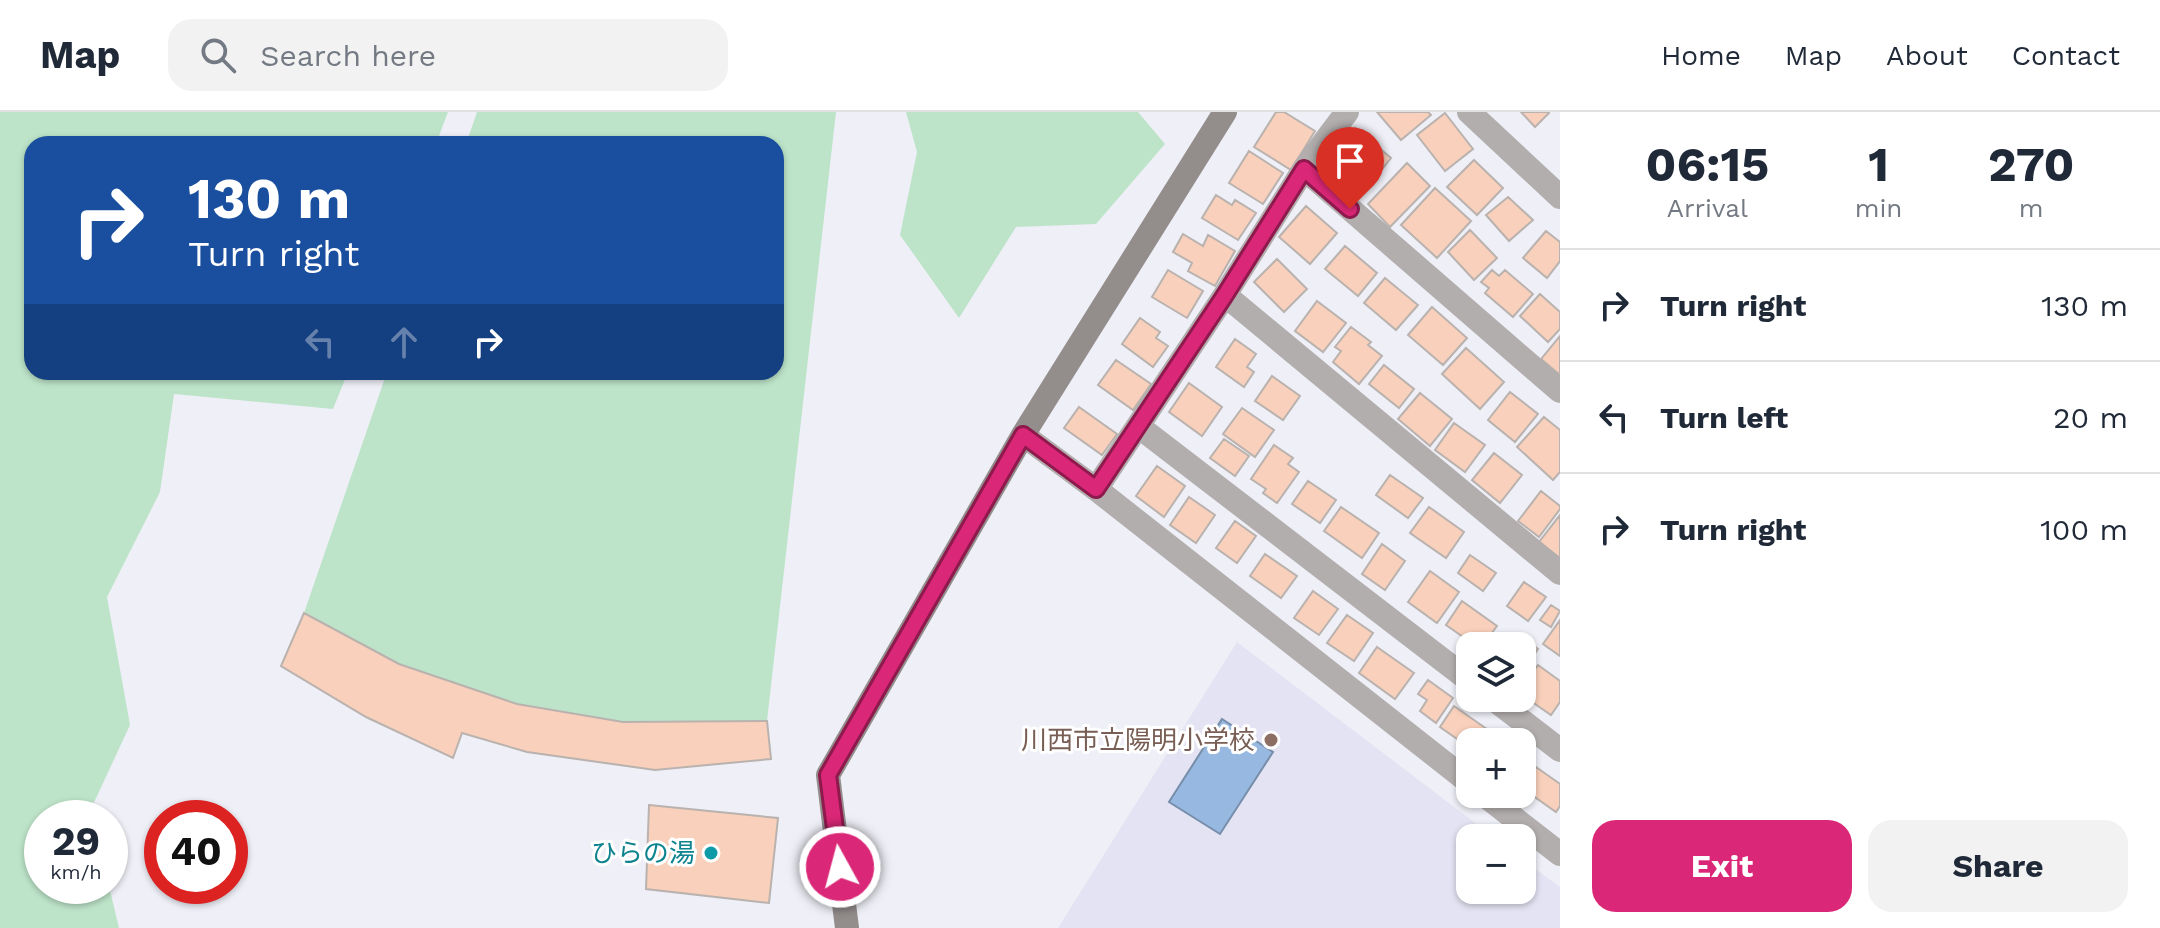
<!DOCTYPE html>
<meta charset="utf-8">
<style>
:root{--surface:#fff;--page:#f2f2f3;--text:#1f2937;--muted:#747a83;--line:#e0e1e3;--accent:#db2777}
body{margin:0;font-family:"Work Sans","Noto Sans JP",sans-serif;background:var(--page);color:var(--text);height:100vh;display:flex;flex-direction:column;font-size:30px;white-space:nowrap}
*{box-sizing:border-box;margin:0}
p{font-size:26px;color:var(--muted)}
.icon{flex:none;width:44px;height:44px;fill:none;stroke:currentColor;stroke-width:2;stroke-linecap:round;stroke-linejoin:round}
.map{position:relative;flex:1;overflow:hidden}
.panel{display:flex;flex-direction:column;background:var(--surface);width:600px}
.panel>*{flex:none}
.banner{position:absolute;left:24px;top:24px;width:760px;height:244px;border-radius:24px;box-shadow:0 2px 6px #0004;background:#1a4fa0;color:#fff;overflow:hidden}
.tools{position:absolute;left:1456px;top:520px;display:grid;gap:16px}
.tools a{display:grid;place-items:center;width:80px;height:80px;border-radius:16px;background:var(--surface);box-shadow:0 2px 6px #0004;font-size:40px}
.speed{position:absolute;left:24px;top:688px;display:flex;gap:16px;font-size:40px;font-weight:700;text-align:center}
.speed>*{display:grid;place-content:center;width:104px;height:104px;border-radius:50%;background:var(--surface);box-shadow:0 2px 6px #0004;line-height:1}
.speed small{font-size:20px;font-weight:400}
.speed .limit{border:12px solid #d22;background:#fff;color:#111}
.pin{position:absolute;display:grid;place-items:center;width:68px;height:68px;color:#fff;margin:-82px -34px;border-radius:50% 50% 50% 0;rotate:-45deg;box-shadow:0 0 8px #0007}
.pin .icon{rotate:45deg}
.me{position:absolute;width:88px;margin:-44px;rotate:353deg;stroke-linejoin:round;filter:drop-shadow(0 0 6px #0008)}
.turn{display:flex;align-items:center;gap:28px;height:168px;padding:0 32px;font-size:36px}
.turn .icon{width:104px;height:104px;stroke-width:2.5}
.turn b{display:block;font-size:56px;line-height:68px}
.lanes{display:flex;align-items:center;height:76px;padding:0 32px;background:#0003;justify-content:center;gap:40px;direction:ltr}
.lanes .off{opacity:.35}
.eta{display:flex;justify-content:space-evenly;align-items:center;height:136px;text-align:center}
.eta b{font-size:48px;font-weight:700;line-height:56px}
.action{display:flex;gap:16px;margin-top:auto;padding:16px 32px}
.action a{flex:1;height:92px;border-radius:24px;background:var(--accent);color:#fff;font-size:32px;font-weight:700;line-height:92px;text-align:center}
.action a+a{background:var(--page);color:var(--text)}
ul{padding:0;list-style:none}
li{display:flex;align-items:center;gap:24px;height:112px;padding:0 32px;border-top:2px solid var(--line)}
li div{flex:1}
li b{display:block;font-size:30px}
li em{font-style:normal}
header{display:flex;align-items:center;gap:48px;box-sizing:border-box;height:112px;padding:0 40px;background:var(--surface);border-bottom:2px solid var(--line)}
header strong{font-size:38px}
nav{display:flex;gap:44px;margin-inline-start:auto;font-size:28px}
.search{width:560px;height:72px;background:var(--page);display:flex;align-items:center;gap:20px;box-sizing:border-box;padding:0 28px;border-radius:24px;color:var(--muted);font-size:30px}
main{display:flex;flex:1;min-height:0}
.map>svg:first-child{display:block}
.built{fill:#e3e3f3}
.green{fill:#bde4c9}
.water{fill:#97b8e0;stroke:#778eab;stroke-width:2}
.building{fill:#f9d0bb;stroke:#b9b2ae;stroke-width:2}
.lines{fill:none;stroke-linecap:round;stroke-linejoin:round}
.street{stroke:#b2aead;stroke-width:24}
.secondary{stroke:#938d8c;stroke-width:24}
.route-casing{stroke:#8e194d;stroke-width:20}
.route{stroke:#db2777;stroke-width:14}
.education-dot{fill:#8d6e63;stroke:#fff;stroke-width:3}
.culture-dot{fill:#0f9aa8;stroke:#fff;stroke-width:3}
.labels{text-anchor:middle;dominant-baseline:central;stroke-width:6;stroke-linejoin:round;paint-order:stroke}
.education-label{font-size:26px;fill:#785e54;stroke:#fff;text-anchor:end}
.culture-label{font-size:26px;fill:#0d838f;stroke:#fff;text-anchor:end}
</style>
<header>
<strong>Map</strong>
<div class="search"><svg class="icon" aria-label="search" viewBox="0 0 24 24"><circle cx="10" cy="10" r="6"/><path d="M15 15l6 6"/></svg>Search here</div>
<nav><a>Home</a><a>Map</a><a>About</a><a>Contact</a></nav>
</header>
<main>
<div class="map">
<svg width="1560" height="816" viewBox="0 0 1560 816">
<rect width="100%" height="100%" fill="#efeff7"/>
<path class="built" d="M1237,530L1495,726H1470V778H1522V747L1560,775V816H1058Z"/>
<path class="green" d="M0,0H448L436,32H32V260H348L333,297L174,282L160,380L107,485L130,613L91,697L93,706H42V774H109L119,816H0Z
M477,0H836L767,609L623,610L517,592L399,552L304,501L387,260H776V32H466Z
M906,0H1138L1165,32L1096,112L1016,115L959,206L900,123L917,40Z"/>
<path class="water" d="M1222,607L1273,640L1220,722L1169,690Z"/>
<path class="building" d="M1276,0H1284L1315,19L1291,58L1254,35Z
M1377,0H1428L1431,3L1401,28Z
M1521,0H1548L1549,1L1535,15Z
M1445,1L1473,37L1445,59L1417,23Z
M1355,16L1391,46L1371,71L1335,42Z
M1249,39L1283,61L1263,92L1229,71Z
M1474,48L1503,76L1477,103L1447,75Z
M1407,51L1430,74L1390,115L1368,92Z
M1435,76L1471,109L1437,146L1401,113Z
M1216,83L1232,93L1235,88L1256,101L1238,128L1202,106Z
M1508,85L1533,108L1509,129L1486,103Z
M1306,94L1337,121L1310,152L1279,125Z
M1470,118L1497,146L1474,168L1448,140Z
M1546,119L1560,130V149L1547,166L1523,146Z
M1183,122L1203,134L1208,123L1235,139L1215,174L1188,159L1192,151L1173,140Z
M1345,134L1377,161L1358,184L1325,157Z
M1277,147L1307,177L1284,200L1254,170Z
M1168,158L1203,179L1187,206L1152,185Z
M1492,158L1499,164L1505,158L1533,182L1513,205L1485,181L1489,176L1481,170Z
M1385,166L1418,193L1396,218L1364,191Z
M1540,182L1560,200V217L1548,230L1520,204Z
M1317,189L1346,211L1323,240L1295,219Z
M1432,195L1467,226L1443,253L1408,223Z
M1140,206L1160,220L1156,226L1168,234L1153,255L1122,232Z
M1351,215L1371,230L1368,233L1382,244L1359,272L1333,250L1341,239L1335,235Z
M1560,224V263L1541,247Z
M1235,227L1256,242L1247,255L1254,260L1244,275L1216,255Z
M1466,236L1504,270L1480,297L1442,262Z
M1116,248L1151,272L1133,298L1098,273Z
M1384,253L1414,277L1399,296L1369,272Z
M1272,264L1300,284L1283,308L1255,289Z
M1189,271L1222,295L1202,324L1169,300Z
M1510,280L1538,302L1515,330L1488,308Z
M1420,281L1452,307L1430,334L1398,307Z
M1079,295L1117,322L1102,343L1064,316Z
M1242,296L1274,318L1255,345L1223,322Z
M1544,305L1560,318V360L1553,368L1517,335Z
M1454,311L1485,333L1465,360L1435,338Z
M1224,327L1249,344L1235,364L1210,346Z
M1274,333L1293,346L1288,352L1299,360L1277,391L1263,381L1266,377L1251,367Z
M1494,341L1522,363L1500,391L1472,368Z
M1157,354L1185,374L1164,405L1136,384Z
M1390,363L1423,386L1408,406L1376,383Z
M1308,369L1336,388L1320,411L1292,392Z
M1541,379L1560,394V397L1539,425L1518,409Z
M1189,385L1215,403L1196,431L1170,413Z
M1341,395L1379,421L1362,446L1324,419Z
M1429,395L1464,420L1446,446L1410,421Z
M1560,403V446L1539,430Z
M1235,409L1256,424L1237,451L1216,436Z
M1382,432L1405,449L1385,478L1362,462Z
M1265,442L1297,464L1281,486L1250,464Z
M1470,443L1496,461L1483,479L1458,461Z
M1430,459L1459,480L1437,511L1408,490Z
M1524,470L1546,485L1528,509L1507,494Z
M1313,479L1338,497L1319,523L1294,506Z
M1462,489L1497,514L1482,534H1476L1446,513Z
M1551,493L1560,499L1551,515L1540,508Z
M304,501L399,552L517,592L623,610L767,609L771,647L655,658L527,640L462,621L453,646L366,605L281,554Z
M1347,503L1373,521L1354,549L1327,531Z
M1560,508V544L1543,532Z
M1526,528L1538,537L1522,560V535Z
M1377,535L1414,561L1395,587L1359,561Z
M1538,553L1560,569V590L1551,603L1522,583V575Z
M1428,568L1453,586L1436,611L1420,599L1427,588L1418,582Z
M1454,594L1491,620L1484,630H1470V636L1440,615Z
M1522,640L1530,646L1522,657Z
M1536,655L1560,672V694L1556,700L1522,676Z
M649,693L778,706L769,791L646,777Z"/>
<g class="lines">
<path class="street" d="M1469,0L1560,85
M1304,57L1560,279
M1225,183L1560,461
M1138,314L1470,569
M1023,323L1096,377L1470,671
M1096,377L1225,183L1304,57L1347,0
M1492,586L1560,638
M1483,682L1560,742"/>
<path class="secondary" d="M847,816L828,663L1023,323L1225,0"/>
</g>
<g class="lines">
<g class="route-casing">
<path id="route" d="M840,755L828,663L1023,323L1096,377L1225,183L1304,57L1350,97"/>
</g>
<use href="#route" class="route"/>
</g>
<circle class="education-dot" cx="1271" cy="628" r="8"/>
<circle class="culture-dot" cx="711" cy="741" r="8"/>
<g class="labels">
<g class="education-label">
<text x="1255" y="628">川西市立陽明小学校</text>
</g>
<g class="culture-label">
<text x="695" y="741">ひらの湯</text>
</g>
</g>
</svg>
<div class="tools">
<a><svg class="icon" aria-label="layers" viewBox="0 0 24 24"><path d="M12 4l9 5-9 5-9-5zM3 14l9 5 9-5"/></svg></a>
<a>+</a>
<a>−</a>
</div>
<div class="speed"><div>29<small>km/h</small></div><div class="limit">40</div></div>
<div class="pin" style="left:1350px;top:97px;background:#d93025"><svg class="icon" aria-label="arrive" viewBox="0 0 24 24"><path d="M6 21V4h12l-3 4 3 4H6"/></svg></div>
<svg class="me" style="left:840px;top:755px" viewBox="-20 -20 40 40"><circle r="17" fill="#db2777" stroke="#fff" stroke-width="3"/><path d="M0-11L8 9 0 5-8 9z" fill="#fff"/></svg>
<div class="banner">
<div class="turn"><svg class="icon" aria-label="right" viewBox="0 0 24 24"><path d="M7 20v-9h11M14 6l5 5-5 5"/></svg><div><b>130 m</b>Turn right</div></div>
<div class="lanes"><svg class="icon off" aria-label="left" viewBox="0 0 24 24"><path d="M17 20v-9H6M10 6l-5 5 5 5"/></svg><svg class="icon off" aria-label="ahead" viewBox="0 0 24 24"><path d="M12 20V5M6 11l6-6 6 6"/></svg><svg class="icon" aria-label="right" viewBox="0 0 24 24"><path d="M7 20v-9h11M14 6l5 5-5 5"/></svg></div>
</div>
</div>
<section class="panel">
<div class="eta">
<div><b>06:15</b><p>Arrival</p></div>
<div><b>1</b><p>min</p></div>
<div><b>270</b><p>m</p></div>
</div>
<ul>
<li><svg class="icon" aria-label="right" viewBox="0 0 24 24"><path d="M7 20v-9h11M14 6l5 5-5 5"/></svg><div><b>Turn right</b></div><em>130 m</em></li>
<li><svg class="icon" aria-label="left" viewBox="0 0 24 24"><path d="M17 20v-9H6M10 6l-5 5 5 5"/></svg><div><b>Turn left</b></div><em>20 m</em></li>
<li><svg class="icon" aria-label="right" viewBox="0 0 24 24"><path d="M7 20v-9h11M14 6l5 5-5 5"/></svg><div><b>Turn right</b></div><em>100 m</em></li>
</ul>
<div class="action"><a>Exit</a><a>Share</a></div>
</section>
</main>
